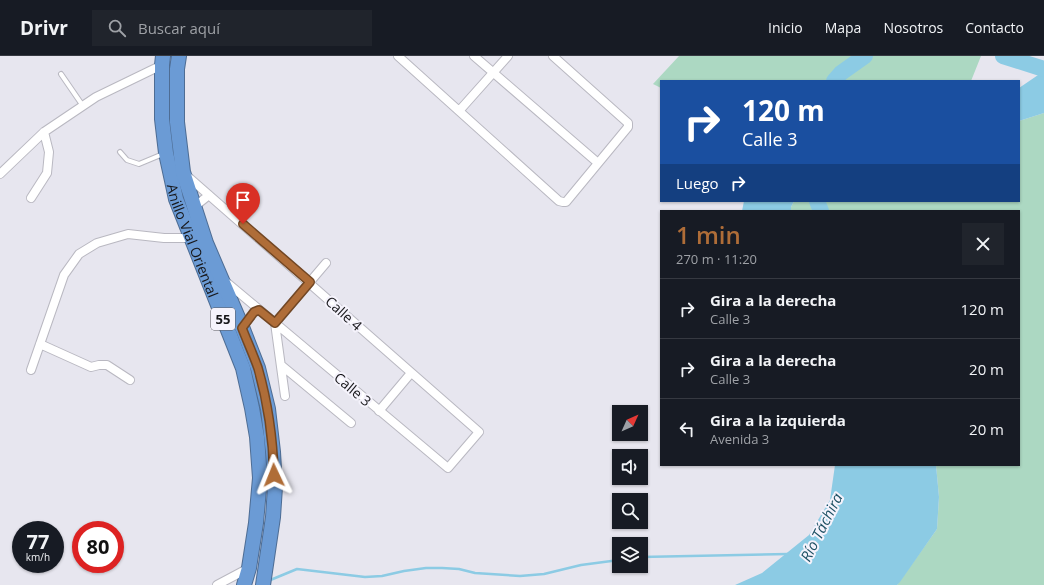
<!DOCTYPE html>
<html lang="es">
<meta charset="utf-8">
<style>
:root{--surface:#171b24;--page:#20242c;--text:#f1f3f6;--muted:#9ea1a6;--line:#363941;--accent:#af6d38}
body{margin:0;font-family:"Open Sans",sans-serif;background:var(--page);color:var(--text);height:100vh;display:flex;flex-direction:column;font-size:15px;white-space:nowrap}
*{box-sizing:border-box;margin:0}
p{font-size:13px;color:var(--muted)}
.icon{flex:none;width:22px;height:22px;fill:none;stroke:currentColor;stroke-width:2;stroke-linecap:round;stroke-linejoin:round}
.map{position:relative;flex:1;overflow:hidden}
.side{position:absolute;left:660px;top:154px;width:360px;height:256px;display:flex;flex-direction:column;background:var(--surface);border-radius:0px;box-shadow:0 1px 3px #0004}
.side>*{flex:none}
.banner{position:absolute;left:660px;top:24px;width:360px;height:122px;border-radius:0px;box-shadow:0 1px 3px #0004;background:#1a4fa0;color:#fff;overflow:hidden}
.needle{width:26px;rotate:45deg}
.buttons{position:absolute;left:612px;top:349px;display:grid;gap:8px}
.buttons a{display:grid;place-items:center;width:36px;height:36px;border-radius:0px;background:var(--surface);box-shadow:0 1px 3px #0004;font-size:20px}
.speed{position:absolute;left:12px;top:465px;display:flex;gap:8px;font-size:20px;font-weight:700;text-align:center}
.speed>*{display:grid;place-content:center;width:52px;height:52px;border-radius:50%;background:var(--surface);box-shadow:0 1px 3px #0004;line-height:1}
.speed small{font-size:10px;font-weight:400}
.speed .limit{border:6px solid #d22;background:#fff;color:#111}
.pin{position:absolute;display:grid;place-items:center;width:34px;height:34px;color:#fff;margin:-41px -17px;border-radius:50% 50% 50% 0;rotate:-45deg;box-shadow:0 0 4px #0007}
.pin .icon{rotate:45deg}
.me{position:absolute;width:44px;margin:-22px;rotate:358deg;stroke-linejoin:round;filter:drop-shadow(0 0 3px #0008)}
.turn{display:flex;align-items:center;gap:14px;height:84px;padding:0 16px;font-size:18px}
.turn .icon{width:52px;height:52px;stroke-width:2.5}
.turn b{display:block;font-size:28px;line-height:34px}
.then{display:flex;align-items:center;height:38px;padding:0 16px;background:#0003;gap:8px;font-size:15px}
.round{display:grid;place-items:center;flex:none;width:42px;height:42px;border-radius:0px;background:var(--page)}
.head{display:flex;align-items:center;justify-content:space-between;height:68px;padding:0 16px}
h1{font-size:24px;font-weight:600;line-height:30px;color:var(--accent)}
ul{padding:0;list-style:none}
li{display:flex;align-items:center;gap:12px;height:60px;padding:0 16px;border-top:1px solid var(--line)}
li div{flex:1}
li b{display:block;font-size:15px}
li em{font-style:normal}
header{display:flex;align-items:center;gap:24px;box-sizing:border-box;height:56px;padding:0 20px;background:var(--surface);border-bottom:1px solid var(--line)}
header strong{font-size:19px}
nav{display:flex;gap:22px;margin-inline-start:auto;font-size:14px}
.search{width:280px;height:36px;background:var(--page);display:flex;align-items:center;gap:10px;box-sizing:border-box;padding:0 14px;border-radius:0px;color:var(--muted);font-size:15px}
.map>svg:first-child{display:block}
.green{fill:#acd8c2}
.water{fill:#8ccbe4}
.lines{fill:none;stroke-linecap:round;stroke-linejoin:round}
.stream{stroke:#8ccbe4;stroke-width:2.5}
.river{stroke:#8ccbe4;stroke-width:16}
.lane-casing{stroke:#b9b8c1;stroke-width:6}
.street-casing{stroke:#b9b8c1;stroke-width:10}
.highway-casing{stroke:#4e6d94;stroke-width:16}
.lane{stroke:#fff;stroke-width:4}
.street{stroke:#fff;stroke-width:8}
.highway{stroke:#6b9bd5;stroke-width:14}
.route-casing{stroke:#724724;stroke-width:10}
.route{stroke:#af6d38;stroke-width:7}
.labels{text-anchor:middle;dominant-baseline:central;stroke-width:4;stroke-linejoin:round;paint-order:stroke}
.shield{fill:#f5f3fc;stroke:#5a595e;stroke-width:1}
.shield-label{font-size:13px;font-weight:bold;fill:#17171a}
.street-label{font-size:14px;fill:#17171a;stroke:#f5f3fc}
.water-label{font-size:15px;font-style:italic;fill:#1d5063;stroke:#f5f3fc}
</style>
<header>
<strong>Drivr</strong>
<div class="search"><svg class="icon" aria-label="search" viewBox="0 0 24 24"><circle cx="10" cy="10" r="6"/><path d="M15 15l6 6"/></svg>Buscar aquí</div>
<nav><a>Inicio</a><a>Mapa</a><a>Nosotros</a><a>Contacto</a></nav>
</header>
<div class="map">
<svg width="1044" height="529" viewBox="0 0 1044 529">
<rect width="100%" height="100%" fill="#e7e6ef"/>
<path class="green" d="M679,0H981L971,25H661V32L653,28Z
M1044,57V529H897L937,473L939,441L936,409H1019V155H791V151L794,145H1019V65Z"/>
<path class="water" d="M1044,15V57L1019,65V32Z
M744,145H794L791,151V155H742Z
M835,409H936L939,441L937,473L900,526L897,529H735L762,517L809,479L830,444Z"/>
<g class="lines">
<path class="stream" d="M641,501L788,498
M268,525L297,513L365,521L382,520L404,515L426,512H442L459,513L475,517L520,520L544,518L581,509L619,504"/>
<path class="river" d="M1003,0L1044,13
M834,25L841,17L865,0
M817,145L821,155"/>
<g class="lane-casing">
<path id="lane" d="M61,18L83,50
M120,96L127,104L139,108L163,98"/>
</g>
<g class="street-casing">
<path id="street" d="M398,0L559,145L563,146H566L628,71V67L553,0
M474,0L598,107
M459,55L508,0
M0,118L44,76L96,41L162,9
M186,119L479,376L448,412L225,225
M31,142L47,117L49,96L44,76
M194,151L209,139
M242,271L254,256L259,254
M40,288L91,311L99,309H107L130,324
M281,309L351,367
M31,314L64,219L79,198L97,187L128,178L164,182H190
M285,340L275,267L326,207
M379,355L411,317
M217,529L249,512"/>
</g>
<g class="highway-casing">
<g id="highway">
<path id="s1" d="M163,0L162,9V63L166,97L176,143L243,312L252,352L257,381L260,422L256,467L249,512L244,529"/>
<path d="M179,0L177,13V66L183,116L206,187L242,271L258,312L268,353L273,396L275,431L273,461L263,529"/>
</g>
</g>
<use href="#lane" class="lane"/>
<use href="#street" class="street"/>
<use href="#highway" class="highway"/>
</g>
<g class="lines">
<g class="route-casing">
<path id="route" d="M243,168L310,226L275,267L259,254L254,256L242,272C247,285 253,298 258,312C268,347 273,383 274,419"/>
</g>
<use href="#route" class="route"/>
</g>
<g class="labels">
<rect class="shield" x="211" y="252" width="24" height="22" rx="3"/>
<g class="shield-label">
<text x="223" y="263">55</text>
</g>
<g class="street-label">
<text stroke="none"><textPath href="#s1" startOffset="189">Anillo Vial Oriental</textPath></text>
<text transform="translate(344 257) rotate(42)">Calle 4</text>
<text transform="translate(353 333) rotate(40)">Calle 3</text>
</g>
<g class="water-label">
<text transform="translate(821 471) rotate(-63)">Río Táchira</text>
</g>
</g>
</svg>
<div class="buttons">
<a><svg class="needle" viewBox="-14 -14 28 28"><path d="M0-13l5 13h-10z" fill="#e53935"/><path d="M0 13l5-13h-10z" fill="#9ea1a6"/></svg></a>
<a><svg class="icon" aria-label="sound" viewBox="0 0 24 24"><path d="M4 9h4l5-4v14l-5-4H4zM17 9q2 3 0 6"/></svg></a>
<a><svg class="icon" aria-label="search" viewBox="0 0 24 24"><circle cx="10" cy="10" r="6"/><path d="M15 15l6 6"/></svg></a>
<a><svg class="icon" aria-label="layers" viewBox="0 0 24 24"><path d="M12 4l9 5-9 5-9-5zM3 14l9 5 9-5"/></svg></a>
</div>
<div class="speed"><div>77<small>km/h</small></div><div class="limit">80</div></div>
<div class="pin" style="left:243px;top:168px;background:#d93025"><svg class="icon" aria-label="arrive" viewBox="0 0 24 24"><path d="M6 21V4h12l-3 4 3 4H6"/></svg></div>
<svg class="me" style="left:274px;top:419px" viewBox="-20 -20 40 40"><path d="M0-17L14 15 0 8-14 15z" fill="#af6d38" stroke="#fff" stroke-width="4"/></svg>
<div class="banner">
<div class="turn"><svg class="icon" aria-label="right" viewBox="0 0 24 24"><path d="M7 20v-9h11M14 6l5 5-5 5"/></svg><div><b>120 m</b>Calle 3</div></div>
<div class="then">Luego<svg class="icon" aria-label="right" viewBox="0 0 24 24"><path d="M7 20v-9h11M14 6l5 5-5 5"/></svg></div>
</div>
<section class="side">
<div class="head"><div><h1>1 min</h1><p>270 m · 11:20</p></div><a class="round"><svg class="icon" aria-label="close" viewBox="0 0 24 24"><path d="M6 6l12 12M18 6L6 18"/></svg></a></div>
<ul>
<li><svg class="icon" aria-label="right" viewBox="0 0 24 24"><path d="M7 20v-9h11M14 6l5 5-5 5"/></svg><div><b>Gira a la derecha</b><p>Calle 3</p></div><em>120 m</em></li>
<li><svg class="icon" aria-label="right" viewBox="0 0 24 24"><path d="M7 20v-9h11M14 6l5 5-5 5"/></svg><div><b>Gira a la derecha</b><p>Calle 3</p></div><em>20 m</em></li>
<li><svg class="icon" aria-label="left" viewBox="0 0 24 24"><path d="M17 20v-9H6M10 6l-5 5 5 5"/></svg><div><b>Gira a la izquierda</b><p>Avenida 3</p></div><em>20 m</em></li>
</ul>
</section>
</div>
